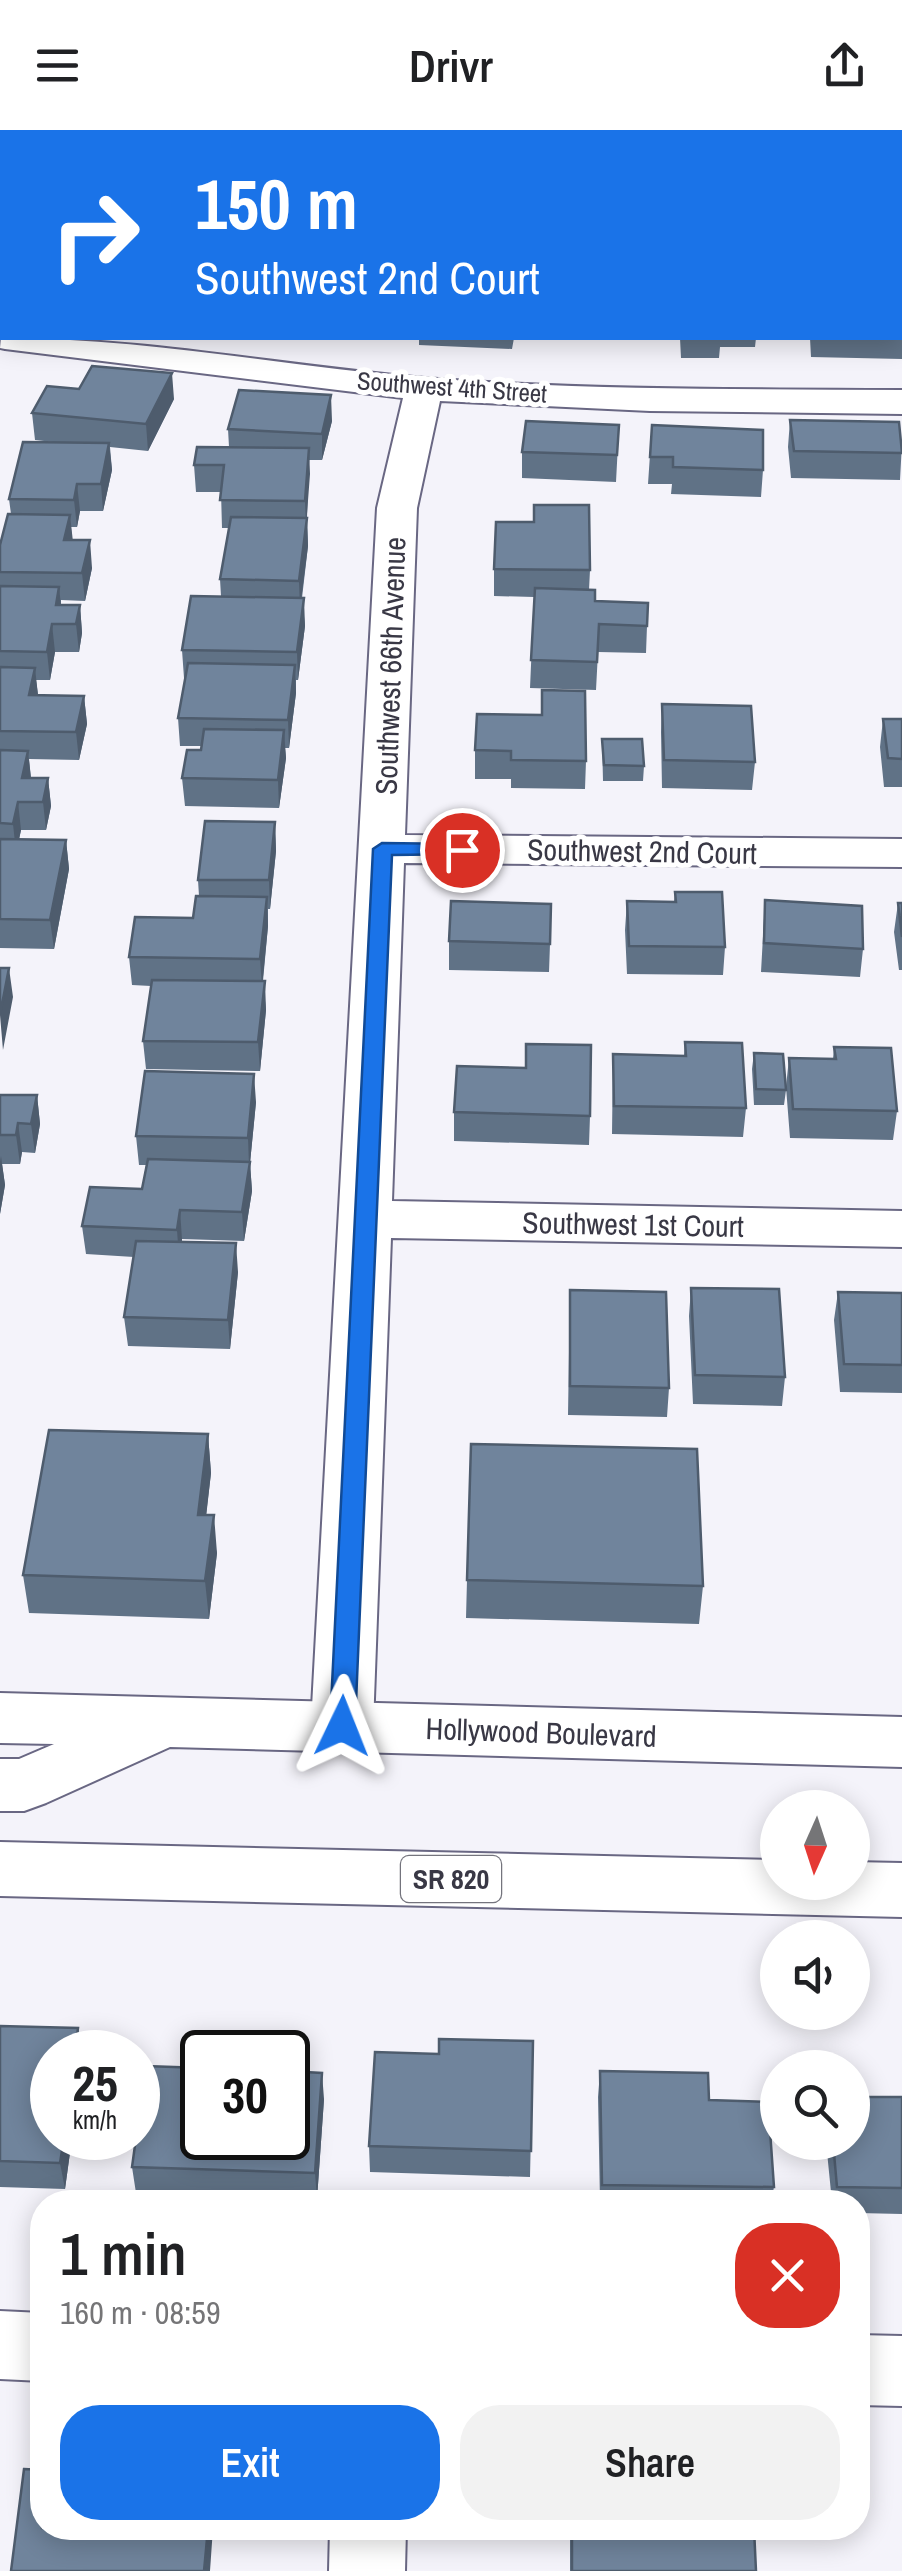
<!DOCTYPE html>
<meta charset="utf-8">
<style>
:root{--surface:#fff;--page:#f2f2f2;--text:#202124;--muted:#757577;--accent:#1a73e8}
body{margin:0;font-family:"Archivo Narrow",sans-serif;background:var(--page);color:var(--text);height:100vh;display:flex;flex-direction:column;font-size:38px;white-space:nowrap}
*{box-sizing:border-box;margin:0}
p{font-size:32px;color:var(--muted)}
.icon{flex:none;width:55px;height:55px;fill:none;stroke:currentColor;stroke-width:2;stroke-linecap:round;stroke-linejoin:round}
.map{position:relative;flex:1;overflow:hidden}
.details{position:absolute;left:30px;top:2060px;width:840px;height:350px;display:flex;flex-direction:column;background:var(--surface);border-radius:40px;box-shadow:0 5px 25px #0003}
.details>*{flex:none}
.hud{position:absolute;left:0px;top:0px;width:902px;height:210px;box-shadow:0 5px 25px #0003;background:#1a73e8;color:#fff;overflow:hidden}
.needle{width:65px;rotate:183deg}
.controls{position:absolute;left:760px;top:1660px;display:grid;gap:20px}
.controls a{display:grid;place-items:center;width:110px;height:110px;border-radius:50%;background:var(--surface);box-shadow:0 5px 25px #0003;font-size:50px}
.speed{position:absolute;left:30px;top:1900px;display:flex;gap:20px;font-size:50px;font-weight:700;text-align:center}
.speed>*{display:grid;place-content:center;width:130px;height:130px;border-radius:50%;background:var(--surface);box-shadow:0 5px 25px #0003;line-height:1}
.speed small{font-size:25px;font-weight:400}
.speed .limit{border:5px solid #111;border-radius:15px;background:#fff;color:#111}
.pin{position:absolute;display:grid;place-items:center;width:85px;height:85px;color:#fff;margin:-42px;border:5px solid #fff;border-radius:50%;box-shadow:0 2px 10px #0007}
.me{position:absolute;width:110px;margin:-55px;rotate:2deg;stroke-linejoin:round;filter:drop-shadow(0 0 8px #0008)}
.turn{display:flex;align-items:center;gap:35px;height:210px;padding:0 30px;font-size:45px}
.turn .icon{width:130px;height:130px;stroke-width:2.5}
.turn b{display:block;font-size:70px;line-height:85px}
.round{display:grid;place-items:center;flex:none;width:105px;height:105px;border-radius:40px;background:var(--page)}
.overview{display:flex;align-items:center;justify-content:space-between;height:170px;padding:0 30px}
h1{font-size:60px;font-weight:600;line-height:75px}
.button{display:flex;gap:20px;margin-top:auto;padding:20px 30px}
.button a{flex:1;height:115px;border-radius:40px;background:var(--accent);color:#fff;font-size:40px;font-weight:600;line-height:115px;text-align:center}
.button a+a{background:var(--page);color:var(--text)}
header{display:flex;justify-content:space-between;align-items:center;height:130px;padding:0 30px;background:var(--surface);font-size:45px;font-weight:600}
.map>svg:first-child{display:block}
.lines{fill:none;stroke-linecap:round;stroke-linejoin:round}
.minor-casing{stroke:#696783;stroke-width:4}
.trunk-casing{stroke:#696783;stroke-width:4}
.minor{fill:#fff;fill-rule:evenodd}
.trunk{fill:#fff;fill-rule:evenodd}
.wall{fill:#607286}
.shaded-wall{fill:#4e5c6d}
.building{fill:#70849c;stroke:#4e5c6d;stroke-width:2.5}
.route{fill:#1a73e8;stroke:#114b97;stroke-width:2.5}
.labels{text-anchor:middle;dominant-baseline:central;stroke-width:10;stroke-linejoin:round;paint-order:stroke}
.far-street-label{font-size:25px;fill:#393845;stroke:#fff}
.shield{fill:#fff;stroke:#74747d;stroke-width:2.5}
.shield-label{font-size:28px;font-weight:bold;fill:#393845}
.street-label{font-size:30px;fill:#393845;stroke:#fff}
</style>
<header><svg class="icon" aria-label="menu" viewBox="0 0 24 24"><path d="M4 6h16M4 12h16M4 18h16"/></svg>Drivr<svg class="icon" aria-label="share" viewBox="0 0 24 24"><path d="M12 15V3M7 8l5-5 5 5M5 13v7h14v-7"/></svg></header>
<div class="map">
<svg width="902" height="2441" viewBox="0 0 902 2441">
<rect width="100%" height="100%" fill="#f4f3fa"/>
<g class="lines">
<g class="minor-casing">
<path id="minor" d="M27,0H72L74,2H29Z
M900,56H902V76H900Z
M2,197V208C145,208 283,236 425,248C583,260 743,259 902,260V284L650,281L440,271L417,378L405,705L902,709V737L404,733L392,1071L902,1081V1117L391,1108L373,1596L364,1614L342,1621L320,1614L311,1596L377,378L403,268L5,219L0,218Z
M0,2181L42,2183V2251L0,2249Z
M858,2205L902,2206V2276L858,2275Z
M330,2398H406L405,2441H329Z"/>
</g>
<g class="trunk-casing">
<path id="trunk" d="M0,1563L902,1587V1637L170,1617L46,1673L24,1681H0V1629H19L54,1614L0,1613Z
M0,1712L778,1730V1752H852V1732L902,1733V1787L0,1766Z"/>
</g>
<use href="#minor" class="minor"/>
<use href="#trunk" class="trunk"/>
</g>
<path class="wall" d="M375,0H470L469,2H375Z
M489,0H559V2H489Z
M601,0H670V2H600Z
M836,0H902V19H900V2H837Z
M0,8L2,9V78H0Z
M900,98H902V141H900Z
M900,168H902V229L811,227L810,208H900Z
M419,208H514L512,219L419,215Z
M593,208H644L643,210Z
M680,208H756L755,217H720L719,228H681Z
M174,269L148,321L110,317L112,340L103,381H80L77,397H71L72,410L92,438L85,471L61,470V475H80L82,503L79,522H55L50,550H36L38,565L84,566L87,594L79,630L29,629L31,648H48L51,676L46,700H21L19,710H66L69,739L54,819L0,818V415L11,384L9,369L62,313L35,310L32,283Z
M790,290L902,313L900,350L791,348L788,317Z
M332,291L322,330H309L307,388L308,416L302,468L305,496L298,550H296V563L289,618H285L286,628L279,678L185,676L182,648L201,620V616H180L178,588L185,548H184L182,520L221,466L220,449L229,398H222L221,362H196L194,335L229,317L228,299Z
M619,295L616,352L522,348V322Z
M652,295L763,340L761,367L671,364L672,354H648Z
M494,439L590,440L589,460L595,471L647,496L646,523L598,522L596,560L530,558L534,467L494,466Z
M662,574L755,632L752,660L662,658L661,602Z
M542,585L586,631L585,659L511,658V649H475V620Z
M883,589H902V657H884L880,617Z
M602,609L644,636L643,651H603Z
M275,692L276,721L270,779H268V796L263,851L266,880L260,941L146,939L143,911L151,856L132,855L129,827L193,788L199,766L198,750Z
M675,762L725,817L723,845L627,844L625,800L627,771L674,772Z
M765,770L863,819L860,847L761,842Z
M898,773H902V840H899L894,802Z
M449,811L550,814L549,842L449,840Z
M685,912L746,978L743,1007L612,1004L613,924L684,926Z
M834,917L897,981L893,1010L790,1008L786,957L789,928L833,929Z
M754,923L786,960L784,975H754L752,939Z
M0,965H37L40,994L35,1023L22,1022L20,1034H2L5,1055L0,1084Z
M256,972L250,1033L252,1061L244,1111L182,1109V1112L238,1142L230,1219L128,1216L124,1187L134,1127L86,1124L82,1096L142,1059L146,1035H139L136,1006Z
M454,982L590,986L589,1015L454,1011Z
M691,1158L785,1247L782,1276L693,1274L689,1186Z
M570,1160L669,1258L667,1287L568,1285Z
M838,1162L902,1163V1263L840,1262L834,1190Z
M208,1304L211,1343L206,1385L217,1423L209,1489L29,1483L23,1445Z
M467,1450L703,1456L699,1494L466,1488Z
M0,1896L52,2008H72L65,2059L0,2057Z
M533,1911L530,2047L370,2042L369,2016L439,1924Z
M600,1941L709,1970L774,2057L771,2072H600L598,1967Z
M902,1967V2084L858,2083V2072H832L826,2012H852Z
M324,1969L317,2069L136,2063L132,2037Z
M570,2398H754L756,2441H570Z"/>
<path class="shaded-wall" d="M2,104V152L0,155V107Z
M172,243L174,269L148,321L146,294Z
M331,265L332,291L322,330V304Z
M109,313L112,340L103,381L101,354Z
M309,318L310,344L306,397L307,388L308,416L300,478L299,451L306,398L305,371Z
M77,354L80,381L77,397L74,370Z
M70,385L73,412L64,410Z
M90,410L92,438L85,471L82,443Z
M59,457L62,484L56,475Z
M304,468L305,496L298,550L297,522Z
M80,475L82,503L79,522L76,494Z
M52,494L55,522L50,550L47,522Z
M295,535L296,563L289,618L288,590Z
M35,538L38,565H29Z
M84,566L87,594L79,630L76,602Z
M284,600L286,628L279,678L278,650Z
M28,621L31,649L22,648Z
M48,648L51,676L46,700L43,672Z
M18,672L21,700L16,722L13,694Z
M275,692L276,721L270,779L269,750Z
M66,710L69,739L54,819L50,790Z
M267,767L268,796L262,857L260,829Z
M9,838L13,867L3,920L0,885Z
M265,851L266,880L260,941L258,912Z
M254,944L256,972L250,1033L252,1061L244,1111L242,1082L249,1035L248,1008Z
M37,965L40,994L35,1023L31,994Z
M18,993L22,1022L20,1034L16,1005Z
M1,1026L5,1055L0,1084V1032Z
M180,1080L182,1109L179,1128L177,1100Z
M236,1113L238,1142L230,1219L228,1190Z
M208,1304L211,1343L202,1423L198,1385Z
M214,1385L217,1423L209,1489L205,1451Z
M78,1898L82,1922H75Z
M322,1943L324,1969L317,2069L315,2043Z
M64,2008H72L65,2059L60,2033Z
M208,2398H213L210,2441H204Z"/>
<path class="building" d="M601,0H635V2H600Z
M727,0H795L796,2H727Z
M0,18H2V53H0Z
M900,98H902V115H900Z
M900,168H902V203H900Z
M92,236L172,243L146,294L32,283L47,256L79,259Z
M239,260L331,265L322,304L228,299Z
M790,290L899,292L902,323L794,321Z
M526,291L619,295L617,325L522,322Z
M652,295L763,300V340L673,337V327H650Z
M23,312L109,313L101,354H77L74,370L9,369Z
M197,317L309,318L305,371L220,370L224,335H194Z
M534,375H589L590,440L494,439L496,392H534Z
M8,384L70,385L64,410H90L82,443L0,442V415Z
M231,387L307,388L299,451L220,449Z
M0,456L59,457L56,475H80L76,494H52L47,522L0,521Z
M535,458L595,460V471L648,473L647,496L599,494L597,532L531,530Z
M191,466L304,468L297,522L182,520Z
M188,533L295,535L288,590L178,588Z
M0,537L35,538L29,565L84,566L76,602L0,601Z
M542,560L585,561L586,631L511,630V621L475,620L477,584L542,585Z
M662,574L751,576L755,632L664,630Z
M883,589H902V629L888,628Z
M204,599L284,600L278,650L182,648L187,620H201Z
M602,609H642L644,636L604,635Z
M0,620L28,621L22,648H48L43,672H18L13,694L0,693Z
M205,691L275,692L269,750H198Z
M0,709L66,710L50,790L0,789Z
M675,762H722L725,817L629,816L627,771L676,772Z
M196,766L267,767L260,829L129,827L135,787L193,788Z
M765,770L862,776L863,819L764,813Z
M451,771L551,774L550,814L449,811Z
M898,773H902V807Z
M0,838H9L0,885Z
M152,850L265,851L258,912L143,911Z
M685,912L742,913L746,978L614,976L613,924L686,926Z
M526,914L591,915L590,986L454,982L457,936L526,938Z
M834,917L891,918L897,981L793,979L789,928L836,929Z
M754,923L783,924L786,960L756,959Z
M145,941L254,944L248,1008L136,1006Z
M0,965H37L31,994L18,993L16,1005H0Z
M148,1029L250,1032L242,1082L180,1080L177,1100L82,1096L90,1057L142,1059Z
M136,1111L236,1113L228,1190L124,1187Z
M691,1158L779,1159L785,1247L695,1245Z
M570,1160L666,1162L669,1258L570,1256Z
M838,1162L902,1163V1235L844,1234Z
M49,1300L208,1304L198,1385H214L205,1451L23,1445Z
M471,1314L697,1319L703,1456L467,1450Z
M0,1896L78,1898L75,1922H52V2008H64L60,2033L0,2031Z
M439,1909L533,1911L531,2021L369,2016L375,1922L439,1924Z
M145,1936L202,1938V2008H288V1941L322,1943L315,2043L132,2037L136,2008H138V1994Z
M600,1941L708,1943L709,1970L768,1972L774,2057L602,2055Z
M852,1967H902V2058L837,2057L833,2012H852Z
M24,2339L42,2340V2398H208L204,2441H11Z
M572,2398H754L756,2441H572Z"/>
<path class="route" d="M462,714L469,715V724L392,725L355,1596L342,1606L330,1596L373,719L382,713Z"/>
<g class="labels">
<g class="far-street-label">
<text transform="translate(452 257) rotate(4)">Southwest 4th Street</text>
</g>
<rect class="shield" x="401" y="1726" width="100" height="46" rx="8"/>
<g class="shield-label">
<text x="451" y="1749">SR 820</text>
</g>
<g class="street-label">
<text transform="translate(390 536) rotate(-88)">Southwest 66th Avenue</text>
<text transform="translate(642 721) rotate(1)">Southwest 2nd Court</text>
<text transform="translate(633 1094) rotate(1)">Southwest 1st Court</text>
<text transform="translate(541 1602) rotate(2)">Hollywood Boulevard</text>
</g>
</g>
</svg>
<div class="controls">
<a><svg class="needle" viewBox="-14 -14 28 28"><path d="M0-13l5 13h-10z" fill="#e53935"/><path d="M0 13l5-13h-10z" fill="#757577"/></svg></a>
<a><svg class="icon" aria-label="sound" viewBox="0 0 24 24"><path d="M4 9h4l5-4v14l-5-4H4zM17 9q2 3 0 6"/></svg></a>
<a><svg class="icon" aria-label="search" viewBox="0 0 24 24"><circle cx="10" cy="10" r="6"/><path d="M15 15l6 6"/></svg></a>
</div>
<div class="speed"><div>25<small>km/h</small></div><div class="limit">30</div></div>
<div class="pin" style="left:462px;top:720px;background:#d93025"><svg class="icon" aria-label="arrive" viewBox="0 0 24 24"><path d="M6 21V4h12l-3 4 3 4H6"/></svg></div>
<svg class="me" style="left:342px;top:1596px" viewBox="-20 -20 40 40"><path d="M0-17L14 15 0 8-14 15z" fill="#1a73e8" stroke="#fff" stroke-width="4"/></svg>
<div class="hud">
<div class="turn"><svg class="icon" aria-label="right" viewBox="0 0 24 24"><path d="M7 20v-9h11M14 6l5 5-5 5"/></svg><div><b>150 m</b>Southwest 2nd Court</div></div>
</div>
<section class="details">
<div class="overview"><div><h1>1 min</h1><p>160 m · 08:59</p></div><a class="round" style="background:#d93025;color:#fff"><svg class="icon" aria-label="close" viewBox="0 0 24 24"><path d="M6 6l12 12M18 6L6 18"/></svg></a></div>
<div class="button"><a>Exit</a><a>Share</a></div>
</section>
</div>
